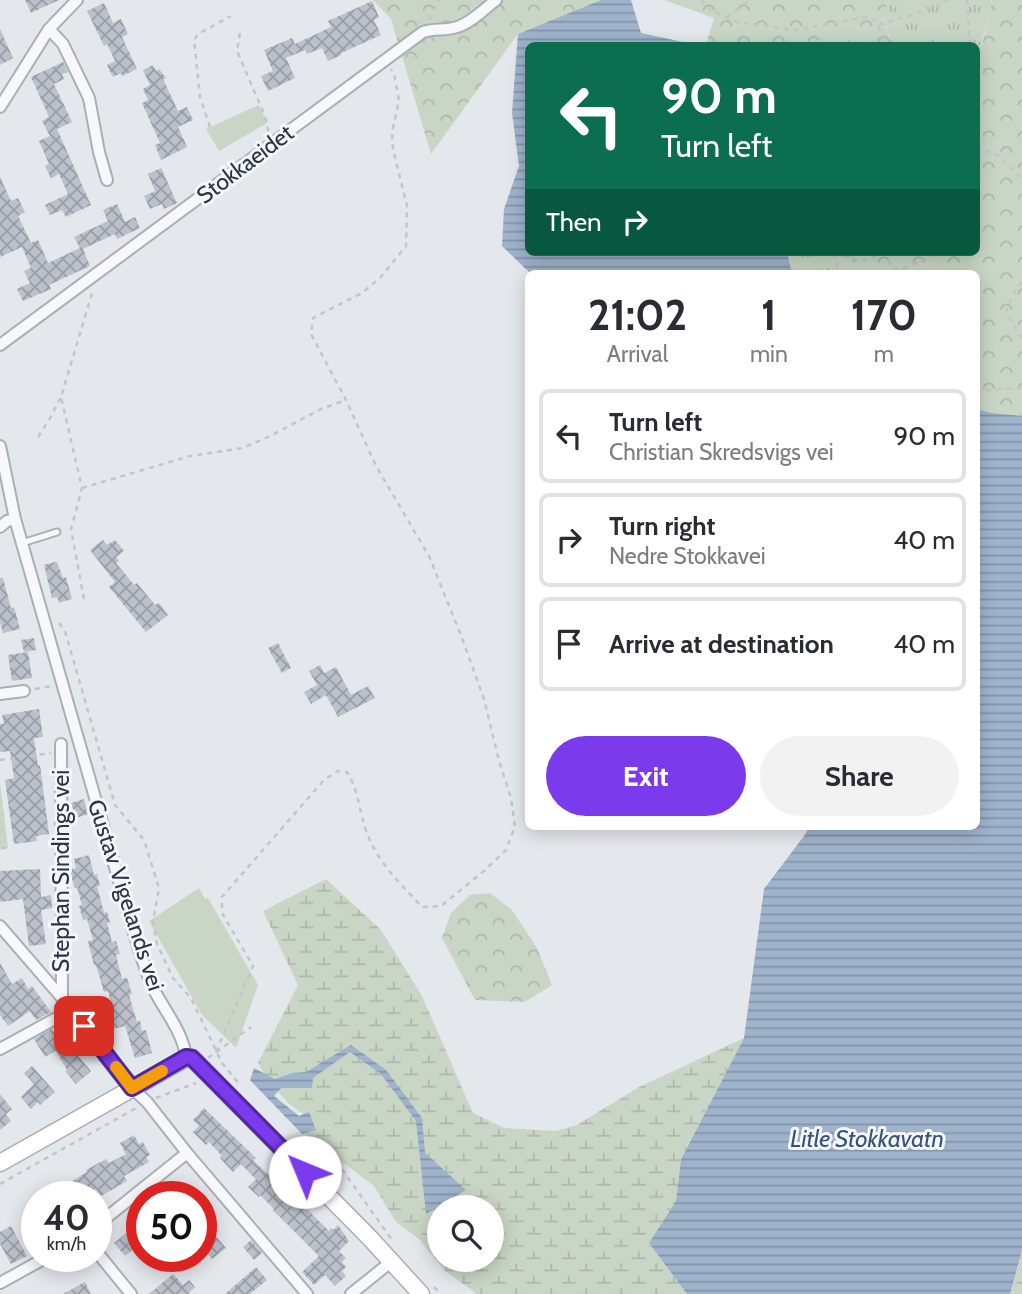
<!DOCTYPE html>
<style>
:root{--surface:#fff;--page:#f2f2f3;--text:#2b2b33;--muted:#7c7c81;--line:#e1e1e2;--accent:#7c3aed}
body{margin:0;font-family:Cabin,sans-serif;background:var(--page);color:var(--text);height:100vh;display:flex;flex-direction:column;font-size:26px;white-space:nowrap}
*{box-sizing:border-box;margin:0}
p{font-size:23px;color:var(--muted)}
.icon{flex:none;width:38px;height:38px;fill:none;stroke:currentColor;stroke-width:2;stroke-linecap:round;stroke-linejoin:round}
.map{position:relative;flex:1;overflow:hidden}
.panel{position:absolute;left:525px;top:270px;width:455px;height:560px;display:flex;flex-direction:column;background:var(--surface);border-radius:10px;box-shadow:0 4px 18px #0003}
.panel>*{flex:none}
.top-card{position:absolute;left:525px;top:42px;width:455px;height:214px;border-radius:10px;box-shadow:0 4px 18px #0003;background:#0b6e4f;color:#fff;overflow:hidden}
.buttons{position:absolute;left:427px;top:1195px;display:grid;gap:14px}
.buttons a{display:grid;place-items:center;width:77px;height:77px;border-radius:50%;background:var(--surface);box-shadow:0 4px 18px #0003;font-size:35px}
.speed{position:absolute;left:21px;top:1181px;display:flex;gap:14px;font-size:35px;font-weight:700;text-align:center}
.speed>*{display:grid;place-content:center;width:91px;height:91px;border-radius:50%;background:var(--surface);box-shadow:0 4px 18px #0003;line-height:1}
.speed small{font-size:18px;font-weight:400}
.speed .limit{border:10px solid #d22;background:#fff;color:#111}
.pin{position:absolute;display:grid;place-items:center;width:60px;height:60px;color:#fff;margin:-30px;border-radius:14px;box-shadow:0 4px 10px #0006}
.me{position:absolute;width:77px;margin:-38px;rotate:315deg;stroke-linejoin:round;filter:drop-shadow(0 0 5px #0008)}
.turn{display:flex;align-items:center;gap:24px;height:147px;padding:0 21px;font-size:32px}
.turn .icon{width:91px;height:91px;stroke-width:2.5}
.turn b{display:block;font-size:49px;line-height:60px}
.then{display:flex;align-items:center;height:66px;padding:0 21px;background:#0003;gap:14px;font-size:26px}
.eta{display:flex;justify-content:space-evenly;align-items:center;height:119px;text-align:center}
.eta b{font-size:42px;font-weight:700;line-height:49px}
.primary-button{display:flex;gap:14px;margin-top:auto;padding:14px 21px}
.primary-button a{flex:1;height:80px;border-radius:42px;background:var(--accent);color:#fff;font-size:28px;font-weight:700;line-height:80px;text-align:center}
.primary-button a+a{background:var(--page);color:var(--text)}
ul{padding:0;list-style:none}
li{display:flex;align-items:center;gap:21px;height:94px;margin:0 14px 10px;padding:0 7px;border:4px solid var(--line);border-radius:10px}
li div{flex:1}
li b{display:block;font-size:26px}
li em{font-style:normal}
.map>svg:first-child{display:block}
.grass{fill:url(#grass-tufts)}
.forest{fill:url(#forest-crowns)}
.wetland{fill:url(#wetland-marsh);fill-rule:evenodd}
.pitch{fill:#c9d6c5}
.water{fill:url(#water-rules)}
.building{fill:url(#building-cross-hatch)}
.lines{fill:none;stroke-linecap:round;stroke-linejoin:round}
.service-casing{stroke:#a9aeb7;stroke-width:9}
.minor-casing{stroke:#a9aeb7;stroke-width:14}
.secondary-casing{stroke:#a9aeb7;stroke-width:19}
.path{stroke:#c2c5cb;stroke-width:2.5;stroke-dasharray:5 5;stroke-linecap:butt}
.service{stroke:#f7f8fa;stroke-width:5}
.minor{stroke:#f7f8fa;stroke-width:10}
.secondary{stroke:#fff;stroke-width:16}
.route-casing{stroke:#51269a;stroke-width:18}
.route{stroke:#7c3aed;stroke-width:12}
.slow{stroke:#f59e0b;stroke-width:12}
.labels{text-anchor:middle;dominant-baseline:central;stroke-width:6;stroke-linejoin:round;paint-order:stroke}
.street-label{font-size:23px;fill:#2b3445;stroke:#f4f6f9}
.water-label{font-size:24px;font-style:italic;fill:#34527a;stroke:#f4f6f9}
</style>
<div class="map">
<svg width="1022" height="1294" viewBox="0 0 1022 1294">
<defs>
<pattern id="grass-tufts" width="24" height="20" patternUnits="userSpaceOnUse" patternTransform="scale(1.75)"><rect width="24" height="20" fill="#c9d6c5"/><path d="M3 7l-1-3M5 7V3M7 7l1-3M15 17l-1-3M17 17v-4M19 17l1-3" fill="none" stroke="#adb8ab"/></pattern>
<pattern id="forest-crowns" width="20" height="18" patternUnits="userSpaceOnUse" patternTransform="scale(1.75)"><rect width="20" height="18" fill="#c9d6c5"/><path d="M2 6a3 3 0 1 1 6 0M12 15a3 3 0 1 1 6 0" fill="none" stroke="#adb8ab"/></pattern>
<pattern id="wetland-marsh" width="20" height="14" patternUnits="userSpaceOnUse" patternTransform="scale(1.75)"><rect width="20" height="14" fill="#c9d6c5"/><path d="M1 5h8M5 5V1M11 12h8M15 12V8" fill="none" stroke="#adb8ab"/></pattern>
<pattern id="water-rules" width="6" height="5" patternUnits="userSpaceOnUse" patternTransform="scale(1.75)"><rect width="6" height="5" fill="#9fb4cc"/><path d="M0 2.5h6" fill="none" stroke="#8293a7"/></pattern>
<pattern id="building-cross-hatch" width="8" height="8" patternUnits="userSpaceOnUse" patternTransform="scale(1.75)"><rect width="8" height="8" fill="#bbc0ca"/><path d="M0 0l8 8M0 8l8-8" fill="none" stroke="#989da6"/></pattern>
</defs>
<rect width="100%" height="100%" fill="#e4e7ec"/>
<path class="grass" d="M885,0H992L981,46L891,45L884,18L888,16Z
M849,35L876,45L794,46L795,44Z
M787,252H853L850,273H792Z
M0,782L8,848L0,850Z"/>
<path class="forest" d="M373,0H601L518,34L431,154L391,19Z
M664,0H885L888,16L884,19L891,45H876L849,35L794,45H706L714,18Z
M992,0H1022V416L991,413L977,409L976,273H850L853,252H976L977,46L982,45Z
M490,893L512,910L537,948L552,985L525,1002L475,1000L442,938L451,913L470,895Z"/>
<path class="wetland" d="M326,879L381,930L422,996L473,1113L504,1128L556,1131L577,1125L639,1087L744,1038L681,1158L676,1201L649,1243L687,1294H477L444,1270L419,1239L396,1222L374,1186L305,1134L313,1121L288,1103L268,1080L258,1063L298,985L263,911ZM439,1208H492V1260H439Z
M1022,1250V1294H1010Z"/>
<path class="pitch" d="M259,105L267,123L219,151L206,129Z
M199,888L205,899L208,898L258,985L236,1048L202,1015L149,921Z"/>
<path class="water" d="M601,0H631L641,33L697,45L528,46V252H787L792,273H530L502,246L504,209L519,166L512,113L518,34Z
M977,409L991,413L1022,416V1250L1010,1294H687L649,1243L676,1201L681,1159L744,1038L764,889L804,836L810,826H976Z
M351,1045L386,1070L422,1118L425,1153L466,1190L426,1214L416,1121L381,1074L350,1052L313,1078L312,1088H281L274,1096L299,1116L309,1112L316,1130L302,1134L250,1080L254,1068L275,1079L292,1073L306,1072Z"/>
<path class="building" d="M25,0H59L31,13Z
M372,1L379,17L374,20L381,35L341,53V55L328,61L322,48L307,54L305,50L286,58L295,78L268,91L261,76L273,71L264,50L292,38L295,44L331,27L328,21Z
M104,3L113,23L121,19L128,34L122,37L137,69L122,76L121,73L113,77L107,65L115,61L107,44L104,46L87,11Z
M0,29L13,58L0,65Z
M63,62L68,72L62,74L64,79L54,84L72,122L57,129L91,205L66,217L62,210L50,215L45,205L68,194L59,174L51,178L45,166L49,164L39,141L50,136L42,121L49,117L31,77Z
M153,65L156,71L159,69L166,78L163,79L178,111L187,107L193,120L178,127L187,147L161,160L155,145L160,143L142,103L148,100L143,89L150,85L143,70Z
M161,168L177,203L164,209L162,204L150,209L144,196L155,191L148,174Z
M0,177L11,201L18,198L25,212L18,216L31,243L38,240L48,263L80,248L74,237L108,221L103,210L117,204L125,222L135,217L140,228L117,239L115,234L83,249L90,266L49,285L51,289L23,301L17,289L30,283L24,271L31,268L22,247L0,257Z
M103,540L107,545L115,540L124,551L116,557L119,561L116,563L134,585L137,583L155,605L159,603L168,615L146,632L109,587L115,582L90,550Z
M55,562H57L63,578L66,577L72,599L59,603L57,597L52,598L44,565Z
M0,578H3L11,608L14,607L20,629L3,633L0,622Z
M34,638L36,650L24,652L21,640Z
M278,643L291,668L282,673L268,648Z
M28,652L32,678L12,681L8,655Z
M320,665L324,673L336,667L351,695L368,686L375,698L338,717L326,695L311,704L304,692L317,685L309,671Z
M39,709L43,737L34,738L38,766L40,765L49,834L36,836L37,841L14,844L5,780L14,778L10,751L0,752V724H4L2,715Z
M84,799L88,814L76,818L71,803Z
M89,855L94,875L97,874L100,886H97L104,913L107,912L110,922L107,923L112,942L116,941L120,954L116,955L122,979L127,978L132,994L129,995L137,1022L140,1021L142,1031L146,1030L152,1053L135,1058L125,1026L101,1032L94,1021L114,1015L108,991L104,992L96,965H94L88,941L93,940L87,919L83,920L79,906L82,905L77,887L75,888L69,870L76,868L74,859Z
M40,869L41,897L51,895L52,908L41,910L46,944L29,946L23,899L0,902V871Z
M0,963L12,984L22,978L28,989L32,986L51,1012L36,1020L30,1011L8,1026L0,1015Z
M52,1029L62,1046L70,1039L79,1049L75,1052L91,1071L76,1084L65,1071L67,1070L56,1051L57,1050L45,1057L34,1039Z
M32,1066L55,1092L40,1105L38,1102L31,1109L21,1097L34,1084L24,1073Z
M0,1094L12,1109L6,1114L11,1121L0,1130Z
M204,1108L256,1158L253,1160L273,1179L275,1177L329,1231L331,1228L333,1230L338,1225L349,1241L339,1251L346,1258L342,1262L346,1267L342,1271L346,1276L335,1286L325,1275L314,1285L302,1272L319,1256L273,1210L274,1209L260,1195L259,1197L248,1187L256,1179L241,1164L233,1172L220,1158L222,1156L209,1142L206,1145L193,1132L199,1126L193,1120Z
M134,1135L139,1144L143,1142L150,1155L146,1157L149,1162L124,1176L127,1181L101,1196L96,1189L82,1197H55L72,1188L69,1183L87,1172L86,1170L106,1159L109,1163L126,1154L120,1143Z
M11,1226L27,1256L11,1264L0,1244V1232Z
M135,1226L142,1233V1242L125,1256L114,1243Z
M208,1227L226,1248L212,1259L201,1246V1232Z
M251,1240L262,1253L254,1260L243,1247Z
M256,1267L267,1280L250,1294H225Z
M173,1274L183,1285L189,1280L195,1287L189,1293L190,1294H149Z
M85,1282L91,1294H63Z"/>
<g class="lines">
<g class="service-casing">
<path id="service" d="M22,543L57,532"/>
</g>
<g class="minor-casing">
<path id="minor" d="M49,29L63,44L89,98L99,152L107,180
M0,107L49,29L77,0
M0,345L423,32C434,28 446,31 457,27C471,23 484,9 496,0
M0,446L15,519L133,930C139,950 145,969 153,988C164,1010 183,1032 186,1057
M0,527L7,521L15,519
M0,694L24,691
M61,744L62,998
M0,926L62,998L132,1088L147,1102L187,1153L307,1294
M0,1049L71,1010
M96,1226L187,1153
M96,1251L131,1294
M0,1283L49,1256
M351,1294L392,1261"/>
</g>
<g class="secondary-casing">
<path id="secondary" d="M0,1163L188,1057L192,1058L369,1237L421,1294"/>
</g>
<path class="path" d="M701,0L710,10L737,22L796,30L866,17C880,20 881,32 883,46
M967,0L970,46
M727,17L750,0
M429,20L439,0
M879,25L930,9L948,0
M240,33L237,51L265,116L269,134
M210,127L200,97L194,40L198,34L231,16
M976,147L999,156L1022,178
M883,252L893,269H902L941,252
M833,253C850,258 866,267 880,252
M833,253L839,273
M1022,282L1014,292L1006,312L1019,335L1022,338
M976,391L1022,388
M38,437L49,420L61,397
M82,488L190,456L243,448L270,436L321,409L346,400
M84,599L71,529L82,488L61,397L93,290
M59,623L65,631L115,805L144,840L159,888L153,922L157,944L173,978L191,998L222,1063L240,1085
M35,689L52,686
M0,760L51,753
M216,1052L253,966L222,913V897L324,780L338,771L347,772C359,790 359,813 367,833C378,863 401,884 422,907L441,906L484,871L506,850L515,826L511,798L499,761L484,699L462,638L429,556L376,466L346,400L311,334L313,318L362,293L380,278L406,246L407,206L393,149L392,133L399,100L394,74L391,69
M208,1058L251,1027
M156,1098L196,1083
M299,1144L307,1152L319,1156L344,1172L392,1240
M0,1184L138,1107
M434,1287L441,1294"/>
<use href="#service" class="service"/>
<use href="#minor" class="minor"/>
<use href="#secondary" class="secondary"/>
</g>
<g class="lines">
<g class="route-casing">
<path id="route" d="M84,1026L132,1088L186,1057L192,1058L305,1172"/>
</g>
<use href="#route" class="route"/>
<path class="slow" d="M116,1067L132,1088L162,1071"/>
</g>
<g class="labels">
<g class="street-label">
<text transform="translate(245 164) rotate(-37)">Stokkaeidet</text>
<text transform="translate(61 871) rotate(-90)">Stephan Sindings vei</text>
<text transform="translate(126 895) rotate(72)">Gustav Vigelands vei</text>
</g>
<g class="water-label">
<text x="867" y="1138">Litle Stokkavatn</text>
</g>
</g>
</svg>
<div class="buttons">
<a><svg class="icon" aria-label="search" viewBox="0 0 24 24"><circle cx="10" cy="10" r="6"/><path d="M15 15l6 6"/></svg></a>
</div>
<div class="speed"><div>40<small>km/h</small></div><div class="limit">50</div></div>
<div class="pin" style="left:84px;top:1026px;background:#d93025"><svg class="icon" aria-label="arrive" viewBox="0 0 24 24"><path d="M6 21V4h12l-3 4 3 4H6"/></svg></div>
<svg class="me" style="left:305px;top:1172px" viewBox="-20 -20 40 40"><circle r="19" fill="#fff"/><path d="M0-13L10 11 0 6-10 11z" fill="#7c3aed"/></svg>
<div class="top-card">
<div class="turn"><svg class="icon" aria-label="left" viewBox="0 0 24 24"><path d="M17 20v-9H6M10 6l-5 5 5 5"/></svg><div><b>90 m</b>Turn left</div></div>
<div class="then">Then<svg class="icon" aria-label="right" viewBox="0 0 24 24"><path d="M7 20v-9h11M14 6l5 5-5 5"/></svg></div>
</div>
<section class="panel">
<div class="eta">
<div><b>21:02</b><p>Arrival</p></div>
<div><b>1</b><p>min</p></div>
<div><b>170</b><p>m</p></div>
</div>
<ul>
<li><svg class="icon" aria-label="left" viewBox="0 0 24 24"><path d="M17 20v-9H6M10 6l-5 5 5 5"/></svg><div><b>Turn left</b><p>Christian Skredsvigs vei</p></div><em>90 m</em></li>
<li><svg class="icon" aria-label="right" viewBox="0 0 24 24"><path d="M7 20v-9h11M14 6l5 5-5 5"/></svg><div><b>Turn right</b><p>Nedre Stokkavei</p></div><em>40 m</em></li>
<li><svg class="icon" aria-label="arrive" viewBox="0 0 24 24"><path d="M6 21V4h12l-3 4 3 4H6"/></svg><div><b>Arrive at destination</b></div><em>40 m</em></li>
</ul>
<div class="primary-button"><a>Exit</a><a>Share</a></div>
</section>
</div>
